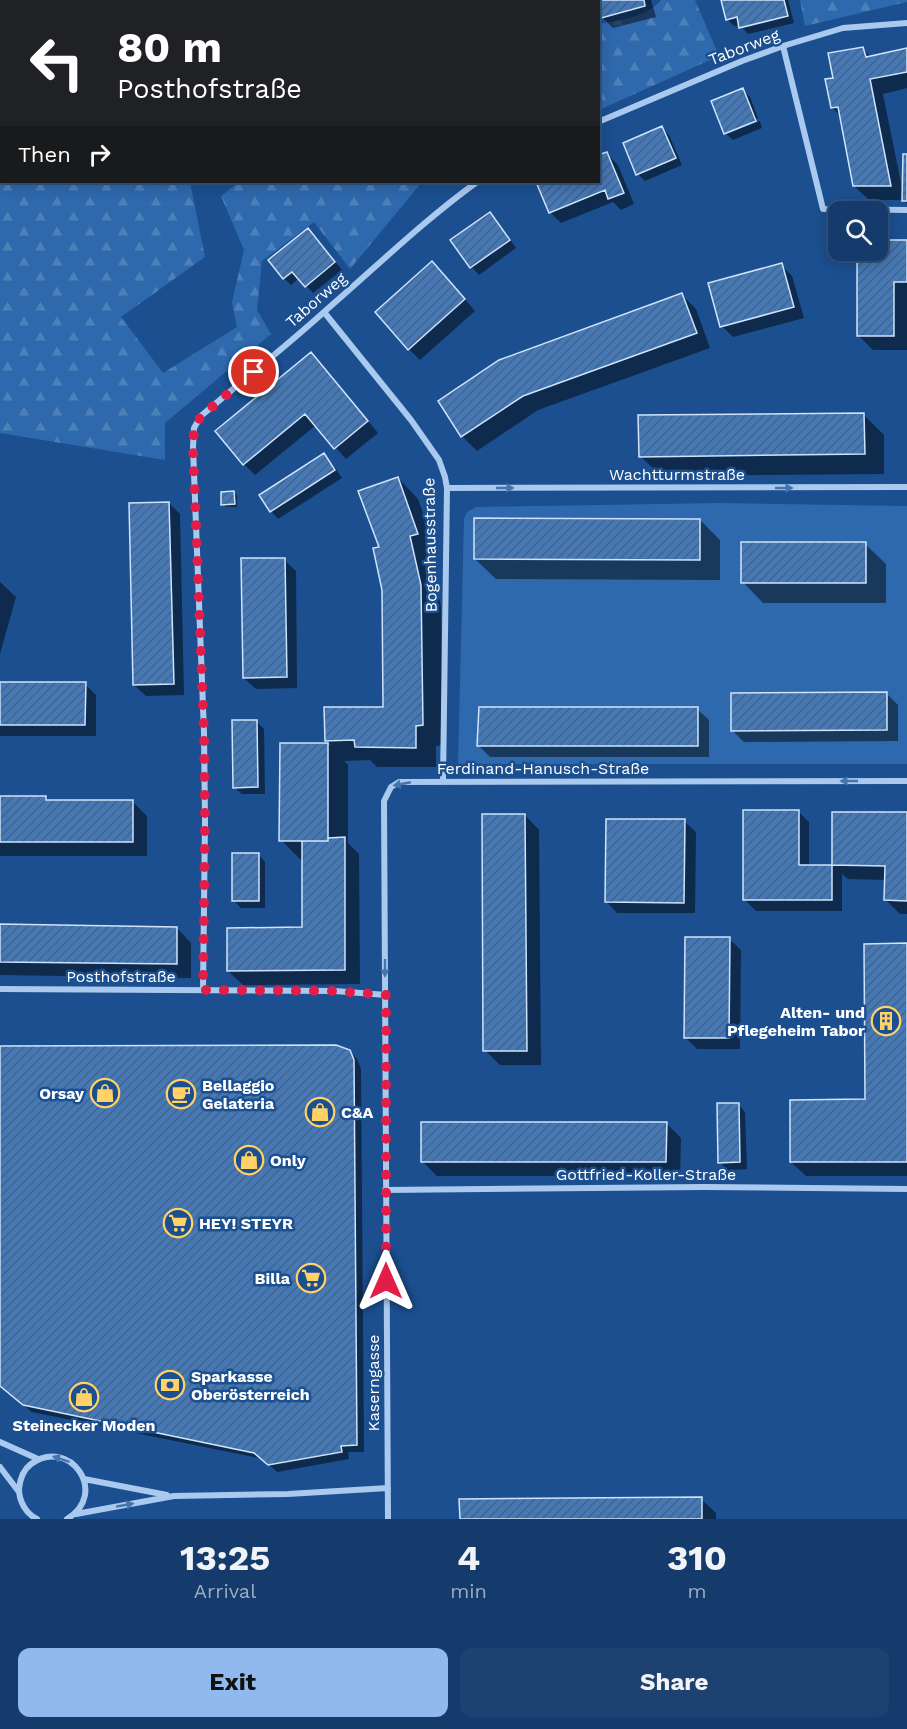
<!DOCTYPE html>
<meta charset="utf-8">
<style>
:root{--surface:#143b6b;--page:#1d4271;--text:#f1f3f6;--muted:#9dadc1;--line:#33557e;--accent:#90b9f0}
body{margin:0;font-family:"Work Sans",sans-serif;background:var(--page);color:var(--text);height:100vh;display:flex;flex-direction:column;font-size:22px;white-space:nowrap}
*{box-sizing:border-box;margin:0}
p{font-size:20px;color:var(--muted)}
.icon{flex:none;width:33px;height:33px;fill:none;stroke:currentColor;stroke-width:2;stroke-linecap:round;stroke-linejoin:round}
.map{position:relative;height:1519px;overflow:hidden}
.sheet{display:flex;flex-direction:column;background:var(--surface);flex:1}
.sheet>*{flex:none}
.guide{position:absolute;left:0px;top:0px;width:600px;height:183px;box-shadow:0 3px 15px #0003,0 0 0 2px var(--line);background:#202124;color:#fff;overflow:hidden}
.tools{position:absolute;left:828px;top:201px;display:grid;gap:12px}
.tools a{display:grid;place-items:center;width:60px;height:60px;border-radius:12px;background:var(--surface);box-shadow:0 3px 15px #0003,0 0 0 2px var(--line);font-size:30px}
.pin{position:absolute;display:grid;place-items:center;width:51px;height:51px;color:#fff;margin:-26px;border:3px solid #fff;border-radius:50%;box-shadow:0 2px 6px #0007}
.me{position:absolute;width:66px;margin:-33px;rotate:0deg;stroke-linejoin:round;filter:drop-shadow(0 0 4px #0008)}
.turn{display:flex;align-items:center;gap:21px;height:126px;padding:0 18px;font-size:27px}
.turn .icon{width:78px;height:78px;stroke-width:2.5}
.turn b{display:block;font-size:42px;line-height:51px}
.then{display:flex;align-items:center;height:57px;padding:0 18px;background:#0003;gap:12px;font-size:22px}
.eta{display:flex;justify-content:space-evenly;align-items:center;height:102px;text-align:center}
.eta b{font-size:36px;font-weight:700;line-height:42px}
.cta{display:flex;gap:12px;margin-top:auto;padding:12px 18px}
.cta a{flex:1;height:69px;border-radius:12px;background:var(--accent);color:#111;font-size:24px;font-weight:700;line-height:69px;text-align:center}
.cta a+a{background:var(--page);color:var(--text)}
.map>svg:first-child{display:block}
.grass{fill:#2e69ad}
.forest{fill:url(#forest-firs)}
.shadow{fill:#0007}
.building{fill:url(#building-hatch);stroke:#cfe3fa;stroke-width:1.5}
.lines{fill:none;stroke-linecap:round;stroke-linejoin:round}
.street{stroke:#a9c9ee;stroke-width:6}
.primary{stroke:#f0f6ff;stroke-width:15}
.oneway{fill:#4674ac}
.route{stroke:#e11d48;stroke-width:10;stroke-dasharray:0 18}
.labels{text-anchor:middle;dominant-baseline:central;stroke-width:5;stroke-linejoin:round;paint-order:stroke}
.street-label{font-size:16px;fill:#fff;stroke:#1b4f8f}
.poi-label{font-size:16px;font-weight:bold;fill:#fff;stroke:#1b4f8f;text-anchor:start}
</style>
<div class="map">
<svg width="907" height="1519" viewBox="0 0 907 1519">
<defs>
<pattern id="forest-firs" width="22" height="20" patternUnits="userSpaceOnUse" patternTransform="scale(1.5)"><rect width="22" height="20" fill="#2e69ad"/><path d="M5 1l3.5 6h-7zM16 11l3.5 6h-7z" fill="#4d80b9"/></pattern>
<pattern id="building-hatch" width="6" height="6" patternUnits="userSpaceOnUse" patternTransform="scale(1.5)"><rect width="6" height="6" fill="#4478b7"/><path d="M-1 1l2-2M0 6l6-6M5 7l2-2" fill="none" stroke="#486282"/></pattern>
</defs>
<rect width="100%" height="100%" fill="#1b4f8f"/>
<path class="grass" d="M719,503L907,506V764H458L464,519L467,512L476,507Z"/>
<path class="forest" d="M661,0H695L719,56L599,110V24C619,20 648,17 661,0Z
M800,0H907V2L805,26Z
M1,115L2,182H190L205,257L121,317L163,373L237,327L232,302L244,250L221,196L239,182H422L350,269L314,222L262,261L257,310L271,334L165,423V460L0,433V116Z"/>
<path class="shadow" d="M308,0H363L364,2H302Z
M598,0H651L656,17L613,28L602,17Z
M722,0H788L794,23L748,34L740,25L734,26L727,19Z
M863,49L871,57L907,49V88L883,94L902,188L907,155V204L904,200H869L854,186L841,116L832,108L834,79Z
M743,90L750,97L758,118L727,131V134L760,121L762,128L733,140L725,133Z
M662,128L669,135L682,165L645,181L638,174Z
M607,154L618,165L634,204L621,210L613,202L561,223L550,212L538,182H598Z
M489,214L497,221L516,248L479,275L472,267L452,240Z
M315,237L342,270L313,293L299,278L291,285L284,278Z
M878,241H907V350H873L859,336L878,250Z
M781,265L792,276L804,318L733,337L722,326Z
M443,274L475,311L420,360L409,349Z
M682,295L696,309L710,348L538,410L477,451L462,436L440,401Z
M311,354L322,365L378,433L346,459L316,425L255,475L244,464Z
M864,415L884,435V474L661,476L640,456Z
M324,455L331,462L342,478L278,519L271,511Z
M398,478L418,499L437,554L430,556L441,607L442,745L436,746V767H377L370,760L344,761L348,765V843L359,854L360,984L243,985L228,971L304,929V860H301L281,840L282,745H331L326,740L384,708V590L381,548Z
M234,493L237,496V507H226L223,504Z
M169,503L180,514L184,695L146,696L134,685Z
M700,520L720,540V580L496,579L475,559Z
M865,544L886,564V603H763L743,582Z
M284,560L296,571L297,688L256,689L244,678Z
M0,582L16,597L0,654Z
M0,684H85L96,695V736H0Z
M887,694L898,705V741L744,742L733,731Z
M697,709L709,720V757H490L479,746Z
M256,721L264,729L265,794H242L234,787Z
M0,797H46L50,802L132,801L147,816V856H0Z
M798,811L809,822V867H833V814H907V914H900L886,900V880L848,879L842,874V911H756L745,900Z
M525,815L539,830L541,1065H500L485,1050Z
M684,821L696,832L695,913H617L606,901Z
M258,854L265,862V908H241L233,900Z
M0,926L177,928L191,943V978L0,975Z
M729,939L741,950L740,1049H697L685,1037Z
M907,945V1176H806L791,1162L866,1100Z
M0,1048L349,1051L357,1059L361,1069L364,1452H348L349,1459L277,1472L263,1459L32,1412L0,1386Z
M738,1104L745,1112L747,1169L727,1170L720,1162Z
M666,1123L681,1138L680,1176H437L422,1161Z
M701,1499L716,1513V1519H461V1500Z"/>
<path class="building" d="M596,0H644L645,6L601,18L598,2Z
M721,0H784L788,16L739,28L737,17L726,20Z
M863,47L866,57L907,48V72L870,79L891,186H853L838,107L831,108L825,79L833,78L828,53Z
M743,88L756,121L724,134L711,101Z
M662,126L676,158L636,175L623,143Z
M607,152L624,193L608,199L605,190L549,213L536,182H598V155Z
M903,154H907V201H902Z
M490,212L510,240L470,268L450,240Z
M308,228L335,262L305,287L292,272L283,279L268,260Z
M878,240H907V282H894V336H857V250H878Z
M432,261L465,299L408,350L375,312Z
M782,263L794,307L720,327L708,283Z
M682,293L697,333L523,396L461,437L438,401L499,360Z
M311,352L368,421L334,449L305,414L243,465L215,431Z
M864,413L865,454L639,457L638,415Z
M324,453L335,470L270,512L259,495Z
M398,477L418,534L410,536L421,585L423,725L416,726V748L355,747L354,740L325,741L324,707H383L382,590L373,548L379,547L358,491Z
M234,491L235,504L221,505V492Z
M169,502L174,684L133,685L129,503Z
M474,518L700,519V560L474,559Z
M741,542H866V583H741Z
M241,558H285L287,677L243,678Z
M0,682H86L85,725H0Z
M887,692V730L731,731V693Z
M479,707H698V746H477Z
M232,720H257L258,787L233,788Z
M280,743H328V841H279Z
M0,796H46V800H133V842H0Z
M743,810H799V865H832V900H743Z
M832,812H907V901L884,900L885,866L832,865Z
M482,814H525L527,1051H483Z
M606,819H685L684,903L605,902Z
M345,837V970L227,971V928L302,927V841H328V838Z
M232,853H259V901H232Z
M0,924L177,927V964L0,962Z
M685,937H730L729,1038H684Z
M907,943V1162H790V1100L865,1099L864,944Z
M336,1045L350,1050L354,1060L357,1445L341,1446L342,1452L268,1465L254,1453L23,1405L0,1386V1046Z
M717,1103H739L740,1162L718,1163Z
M421,1122H667L666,1162H421Z
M702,1497V1519H460L459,1499Z"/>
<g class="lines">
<path class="street" d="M783,46L823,209L907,210
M598,122L742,61L783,46L843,28L907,23
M324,312L411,420L439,460L445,477L447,488L443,782
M447,488L907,487
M0,989L335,991L386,995
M203,990L205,821L204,733L193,447L194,428L201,416C242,381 284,348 324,312C375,268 423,221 477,182
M385,1190L704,1187L907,1189
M0,1442L38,1459
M0,1467L19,1492
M84,1479L167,1495
M76,1514L174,1496L288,1494L388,1488
M37,1519C26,1514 19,1501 19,1489C20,1479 23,1470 31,1464C69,1436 110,1493 67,1519
M388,1519L384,801L391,787L399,782L907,781"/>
<path class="primary" d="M89,2L96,0
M0,32L2,31"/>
</g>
<defs><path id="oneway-solid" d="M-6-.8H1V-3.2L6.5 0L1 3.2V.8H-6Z" transform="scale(1.5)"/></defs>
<g class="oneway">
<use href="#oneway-solid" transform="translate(505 488)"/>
<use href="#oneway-solid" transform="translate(784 488)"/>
<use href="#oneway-solid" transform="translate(849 781) rotate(180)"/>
<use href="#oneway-solid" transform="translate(402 784) rotate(169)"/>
<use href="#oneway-solid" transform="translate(385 968) rotate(90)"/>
<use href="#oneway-solid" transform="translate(61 1459) rotate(-162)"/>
<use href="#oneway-solid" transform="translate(125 1505) rotate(-10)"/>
</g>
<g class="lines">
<path class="route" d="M254,372L201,416L194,428L193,447L204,733L205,821L203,990L335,991L386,995V1281"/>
</g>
<defs>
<g id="building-ring" transform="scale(1.5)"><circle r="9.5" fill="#1b4f8f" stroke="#ffd166" stroke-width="1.5"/><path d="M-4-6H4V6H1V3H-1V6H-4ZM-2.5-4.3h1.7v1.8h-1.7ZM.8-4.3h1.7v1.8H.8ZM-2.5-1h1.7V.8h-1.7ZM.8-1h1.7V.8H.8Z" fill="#ffd166"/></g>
<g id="shop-ring" transform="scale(1.5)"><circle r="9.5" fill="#1b4f8f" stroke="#ffd166" stroke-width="1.5"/><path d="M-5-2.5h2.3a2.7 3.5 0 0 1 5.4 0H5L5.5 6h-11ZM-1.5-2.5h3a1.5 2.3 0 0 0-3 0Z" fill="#ffd166"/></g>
<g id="cafe-ring" transform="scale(1.5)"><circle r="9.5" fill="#1b4f8f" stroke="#ffd166" stroke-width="1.5"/><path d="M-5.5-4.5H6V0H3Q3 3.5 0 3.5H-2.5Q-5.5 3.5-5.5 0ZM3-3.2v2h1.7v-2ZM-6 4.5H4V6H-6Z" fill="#ffd166"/></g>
<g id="supermarket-ring" transform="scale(1.5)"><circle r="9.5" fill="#1b4f8f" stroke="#ffd166" stroke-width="1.5"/><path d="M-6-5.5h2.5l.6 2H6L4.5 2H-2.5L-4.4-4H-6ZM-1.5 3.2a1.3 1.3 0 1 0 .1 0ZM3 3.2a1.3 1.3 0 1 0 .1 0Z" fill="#ffd166"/></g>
<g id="bank-ring" transform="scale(1.5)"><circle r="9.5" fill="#1b4f8f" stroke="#ffd166" stroke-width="1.5"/><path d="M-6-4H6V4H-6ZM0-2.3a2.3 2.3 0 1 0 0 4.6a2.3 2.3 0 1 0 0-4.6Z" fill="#ffd166"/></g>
</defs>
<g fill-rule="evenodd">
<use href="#building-ring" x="886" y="1021"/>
<use href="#shop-ring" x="105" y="1093"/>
<use href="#cafe-ring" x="181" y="1094"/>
<use href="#shop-ring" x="320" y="1112"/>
<use href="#shop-ring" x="249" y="1160"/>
<use href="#supermarket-ring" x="178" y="1223"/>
<use href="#supermarket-ring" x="311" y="1278"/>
<use href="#bank-ring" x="170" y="1385"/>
<use href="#shop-ring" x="84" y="1397"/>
</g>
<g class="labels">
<g class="street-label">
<text transform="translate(744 47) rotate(-21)">Taborweg</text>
<text transform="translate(316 300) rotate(-41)">Taborweg</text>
<text x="677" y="474">Wachtturmstraße</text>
<text transform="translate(430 545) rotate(-91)">Bogenhausstraße</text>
<text x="543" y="768">Ferdinand-Hanusch-Straße</text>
<text x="121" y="976">Posthofstraße</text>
<text x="646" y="1174">Gottfried-Koller-Straße</text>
<text transform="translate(373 1383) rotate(-90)">Kaserngasse</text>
</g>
<g class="poi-label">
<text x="865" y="1012" text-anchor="end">Alten- und<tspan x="865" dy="18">Pflegeheim Tabor</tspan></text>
<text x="202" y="1085">Bellaggio<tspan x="202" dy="18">Gelateria</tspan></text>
<text x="84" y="1093" text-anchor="end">Orsay</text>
<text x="341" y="1112">C&amp;A</text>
<text x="270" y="1160">Only</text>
<text x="199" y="1223">HEY! STEYR</text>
<text x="290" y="1278" text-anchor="end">Billa</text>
<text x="191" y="1376">Sparkasse<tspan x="191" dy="18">Oberösterreich</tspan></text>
<text x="84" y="1425" text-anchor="middle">Steinecker Moden</text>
</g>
</g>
</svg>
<div class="tools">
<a><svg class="icon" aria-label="search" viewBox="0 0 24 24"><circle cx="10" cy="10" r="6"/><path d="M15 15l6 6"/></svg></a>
</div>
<div class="pin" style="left:254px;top:372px;background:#d93025"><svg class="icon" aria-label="arrive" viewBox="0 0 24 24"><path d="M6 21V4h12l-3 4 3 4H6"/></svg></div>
<svg class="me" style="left:386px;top:1281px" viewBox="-20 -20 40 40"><path d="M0-17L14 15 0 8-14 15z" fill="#e11d48" stroke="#fff" stroke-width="4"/></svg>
<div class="guide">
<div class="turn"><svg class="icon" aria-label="left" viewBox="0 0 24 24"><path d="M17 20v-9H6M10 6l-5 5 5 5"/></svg><div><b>80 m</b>Posthofstraße</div></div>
<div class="then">Then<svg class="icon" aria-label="right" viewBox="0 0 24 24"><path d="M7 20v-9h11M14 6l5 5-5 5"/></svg></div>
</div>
</div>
<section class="sheet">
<div class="eta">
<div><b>13:25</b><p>Arrival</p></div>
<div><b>4</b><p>min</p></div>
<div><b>310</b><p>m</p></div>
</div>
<div class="cta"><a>Exit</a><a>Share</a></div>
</section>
